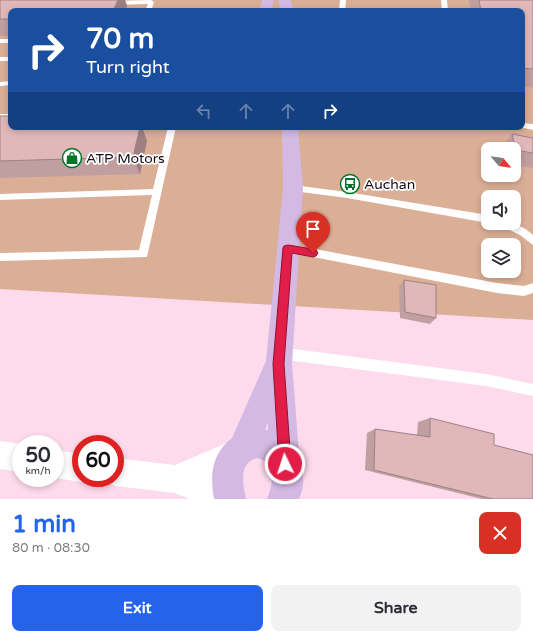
<!DOCTYPE html>
<meta charset="utf-8">
<style>
:root{--surface:#fff;--page:#f2f2f3;--text:#2b2b33;--muted:#7c7c81;--accent:#2563eb}
body{margin:0;font-family:"Varela Round",sans-serif;background:var(--page);color:var(--text);height:100vh;display:flex;flex-direction:column;font-size:15px;white-space:nowrap}
*{box-sizing:border-box;margin:0}
p{font-size:13px;color:var(--muted)}
.icon{flex:none;width:22px;height:22px;fill:none;stroke:currentColor;stroke-width:2;stroke-linecap:round;stroke-linejoin:round}
.map{position:relative;height:499px;overflow:hidden}
.panel{display:flex;flex-direction:column;background:var(--surface);flex:1}
.panel>*{flex:none}
.hud{position:absolute;left:8px;top:8px;width:517px;height:122px;border-radius:8px;box-shadow:0 2px 6px #0003;background:#1a4fa0;color:#fff;overflow:hidden}
.needle{width:26px;rotate:119deg}
.fabs{position:absolute;left:481px;top:142px;display:grid;gap:8px}
.fabs a{display:grid;place-items:center;width:40px;height:40px;border-radius:8px;background:var(--surface);box-shadow:0 2px 6px #0003;font-size:20px}
.speed{position:absolute;left:12px;top:435px;display:flex;gap:8px;font-size:20px;font-weight:700;text-align:center}
.speed>*{display:grid;place-content:center;width:52px;height:52px;border-radius:50%;background:var(--surface);box-shadow:0 2px 6px #0003;line-height:1}
.speed small{font-size:10px;font-weight:400}
.speed .limit{border:6px solid #d22;background:#fff;color:#111}
.pin{position:absolute;display:grid;place-items:center;width:34px;height:34px;color:#fff;margin:-41px -17px;border-radius:50% 50% 50% 0;rotate:-45deg;box-shadow:0 0 4px #0007}
.pin .icon{rotate:45deg}
.me{position:absolute;width:44px;margin:-22px;rotate:356deg;stroke-linejoin:round;filter:drop-shadow(0 0 3px #0008)}
.turn{display:flex;align-items:center;gap:14px;height:84px;padding:0 12px;font-size:18px}
.turn .icon{width:52px;height:52px;stroke-width:2.5}
.turn b{display:block;font-size:28px;line-height:34px}
.lanes{display:flex;align-items:center;height:38px;padding:0 12px;background:#0003;justify-content:center;gap:20px;direction:ltr}
.lanes .off{opacity:.35}
.round{display:grid;place-items:center;flex:none;width:42px;height:42px;border-radius:8px;background:var(--page)}
.overview{display:flex;align-items:center;justify-content:space-between;height:68px;padding:0 12px}
h1{font-size:24px;font-weight:800;line-height:30px;color:var(--accent)}
.primary-button{display:flex;gap:8px;margin-top:auto;padding:8px 12px}
.primary-button a{flex:1;height:46px;border-radius:8px;background:var(--accent);color:#fff;font-size:16px;font-weight:800;line-height:46px;text-align:center}
.primary-button a+a{background:var(--page);color:var(--text)}
.map>svg:first-child{display:block}
.green{fill:#dbae96;fill-rule:evenodd}
.lines{fill:none;stroke-linecap:round;stroke-linejoin:round}
.service{fill:#fff;fill-rule:evenodd}
.minor{fill:#fff;fill-rule:evenodd}
.primary{fill:#d3b9e3;fill-rule:evenodd}
.wall{fill:#c19e9f}
.shaded-wall{fill:#9d8182}
.building{fill:#e0b8b9;stroke:#9d8182}
.route{fill:#e11d48;stroke:#92132f}
.labels{text-anchor:middle;dominant-baseline:central;stroke-width:3.5;stroke-linejoin:round;paint-order:stroke}
.poi-label{font-size:14px;fill:#180c13;stroke:#fff;text-anchor:start}
</style>
<div class="map">
<svg width="533" height="499" viewBox="0 0 533 499">
<rect width="100%" height="100%" fill="#fedaed"/>
<path class="green" d="M0,0H533V320L0,289ZM11,11H522V127H11ZM488,149H514V175H488ZM488,197H514V223H488ZM488,245H514V271H488Z"/>
<g class="lines">
<path class="service" d="M151,0L154,2L151,11H145L148,4L112,5L109,3L112,1Z
M340,0H346L345,11H339Z
M441,0H447L448,11H442Z
M0,39H11V43H0Z
M0,57H11V61H0Z
M11,81V85L0,86V82Z
M0,114H11V118H0Z
M522,123L533,124V130L520,127H522Z
M168,127H176L147,257L0,261V253L139,250L152,195L0,200V194L153,189Z
M293,185L347,192L488,215V223L347,198L293,191L289,188Z
M499,223C514,223 522,225 533,235V245L520,235L501,226Z
M288,244L497,283L524,286L533,283V293L524,296L497,293L288,252L284,251L283,248L284,245Z
M279,347L486,374L533,384V396L486,386L279,359L275,357L273,353L275,349Z"/>
<path class="minor" d="M234,440L244,444L248,454L244,464L210,478L236,489L241,499H189L175,493L115,486L105,482L103,478H115V458L175,465Z
M0,441L21,444V472L0,469Z
M55,450L81,454V478H91L81,482L55,478Z"/>
<path class="primary" d="M262,0H274L271,11H259Z
M278,0H290L294,11H282Z
M282,127H298L303,188L292,364L300,465C305,477 304,488 299,499H267C273,485 277,462 257,458C238,463 243,484 246,499H214C210,476 211,454 232,438L266,361L283,188ZM268,422V430H265Z"/>
</g>
<path class="wall" d="M0,0H125L127,6L125,11H11V36H0Z
M469,0H533V88L522,86V11H471L469,2Z
M0,116L147,141L140,174L0,178Z
M512,134L533,138V168L514,165V149H503L502,148Z
M404,280L436,318L430,324L400,318L399,287Z
M430,418L494,445L533,499H482L365,470L367,433L375,429L417,436L418,422Z"/>
<path class="shaded-wall" d="M118,0H125L127,6L125,11H113Z
M132,127H142L147,141L140,174L133,157Z"/>
<path class="building" d="M0,0H118L113,11H11V19H0Z
M479,0H533V69L522,68V11H481Z
M0,116H11V127H140L133,157L0,161Z
M512,134L533,138V153L516,150Z
M404,280L436,285V318L405,312Z
M430,418L494,434V445L533,455V499H493L374,470L375,429L430,437Z"/>
<path class="route" d="M288,245L313,249L316,250L318,253L316,256L313,257L292,253L284,364L291,464L289,468L285,470L280,468L279,464L273,364L283,248L284,246Z"/>
<defs>
<g id="shop-ring" transform="scale(1)"><circle r="9.5" fill="#fff" stroke="#007427" stroke-width="1.5"/><path d="M-5-2.5h2.3a2.7 3.5 0 0 1 5.4 0H5L5.5 6h-11ZM-1.5-2.5h3a1.5 2.3 0 0 0-3 0Z" fill="#007427"/></g>
<g id="bus-ring" transform="scale(1)"><circle r="9.5" fill="#fff" stroke="#007427" stroke-width="1.5"/><path d="M-5-6H5V4H4V6H2V4H-2V6H-4V4H-5ZM-3.5-4V0h7V-4ZM-3.5 1.2v1.5H-2V1.2ZM2 1.2v1.5H3.5V1.2Z" fill="#007427"/></g>
</defs>
<g fill-rule="evenodd">
<use href="#shop-ring" x="72" y="158"/>
<use href="#bus-ring" x="350" y="184"/>
</g>
<g class="labels">
<g class="poi-label">
<text x="86" y="158">ATP Motors</text>
<text x="364" y="184">Auchan</text>
</g>
</g>
</svg>
<div class="fabs">
<a><svg class="needle" viewBox="-14 -14 28 28"><path d="M0-13l5 13h-10z" fill="#e53935"/><path d="M0 13l5-13h-10z" fill="#7c7c81"/></svg></a>
<a><svg class="icon" aria-label="sound" viewBox="0 0 24 24"><path d="M4 9h4l5-4v14l-5-4H4zM17 9q2 3 0 6"/></svg></a>
<a><svg class="icon" aria-label="layers" viewBox="0 0 24 24"><path d="M12 4l9 5-9 5-9-5zM3 14l9 5 9-5"/></svg></a>
</div>
<div class="speed"><div>50<small>km/h</small></div><div class="limit">60</div></div>
<div class="pin" style="left:313px;top:253px;background:#d93025"><svg class="icon" aria-label="arrive" viewBox="0 0 24 24"><path d="M6 21V4h12l-3 4 3 4H6"/></svg></div>
<svg class="me" style="left:285px;top:464px" viewBox="-20 -20 40 40"><circle r="17" fill="#e11d48" stroke="#fff" stroke-width="3"/><path d="M0-11L8 9 0 5-8 9z" fill="#fff"/></svg>
<div class="hud">
<div class="turn"><svg class="icon" aria-label="right" viewBox="0 0 24 24"><path d="M7 20v-9h11M14 6l5 5-5 5"/></svg><div><b>70 m</b>Turn right</div></div>
<div class="lanes"><svg class="icon off" aria-label="left" viewBox="0 0 24 24"><path d="M17 20v-9H6M10 6l-5 5 5 5"/></svg><svg class="icon off" aria-label="ahead" viewBox="0 0 24 24"><path d="M12 20V5M6 11l6-6 6 6"/></svg><svg class="icon off" aria-label="ahead" viewBox="0 0 24 24"><path d="M12 20V5M6 11l6-6 6 6"/></svg><svg class="icon" aria-label="right" viewBox="0 0 24 24"><path d="M7 20v-9h11M14 6l5 5-5 5"/></svg></div>
</div>
</div>
<section class="panel">
<div class="overview"><div><h1>1 min</h1><p>80 m · 08:30</p></div><a class="round" style="background:#d93025;color:#fff"><svg class="icon" aria-label="close" viewBox="0 0 24 24"><path d="M6 6l12 12M18 6L6 18"/></svg></a></div>
<div class="primary-button"><a>Exit</a><a>Share</a></div>
</section>
